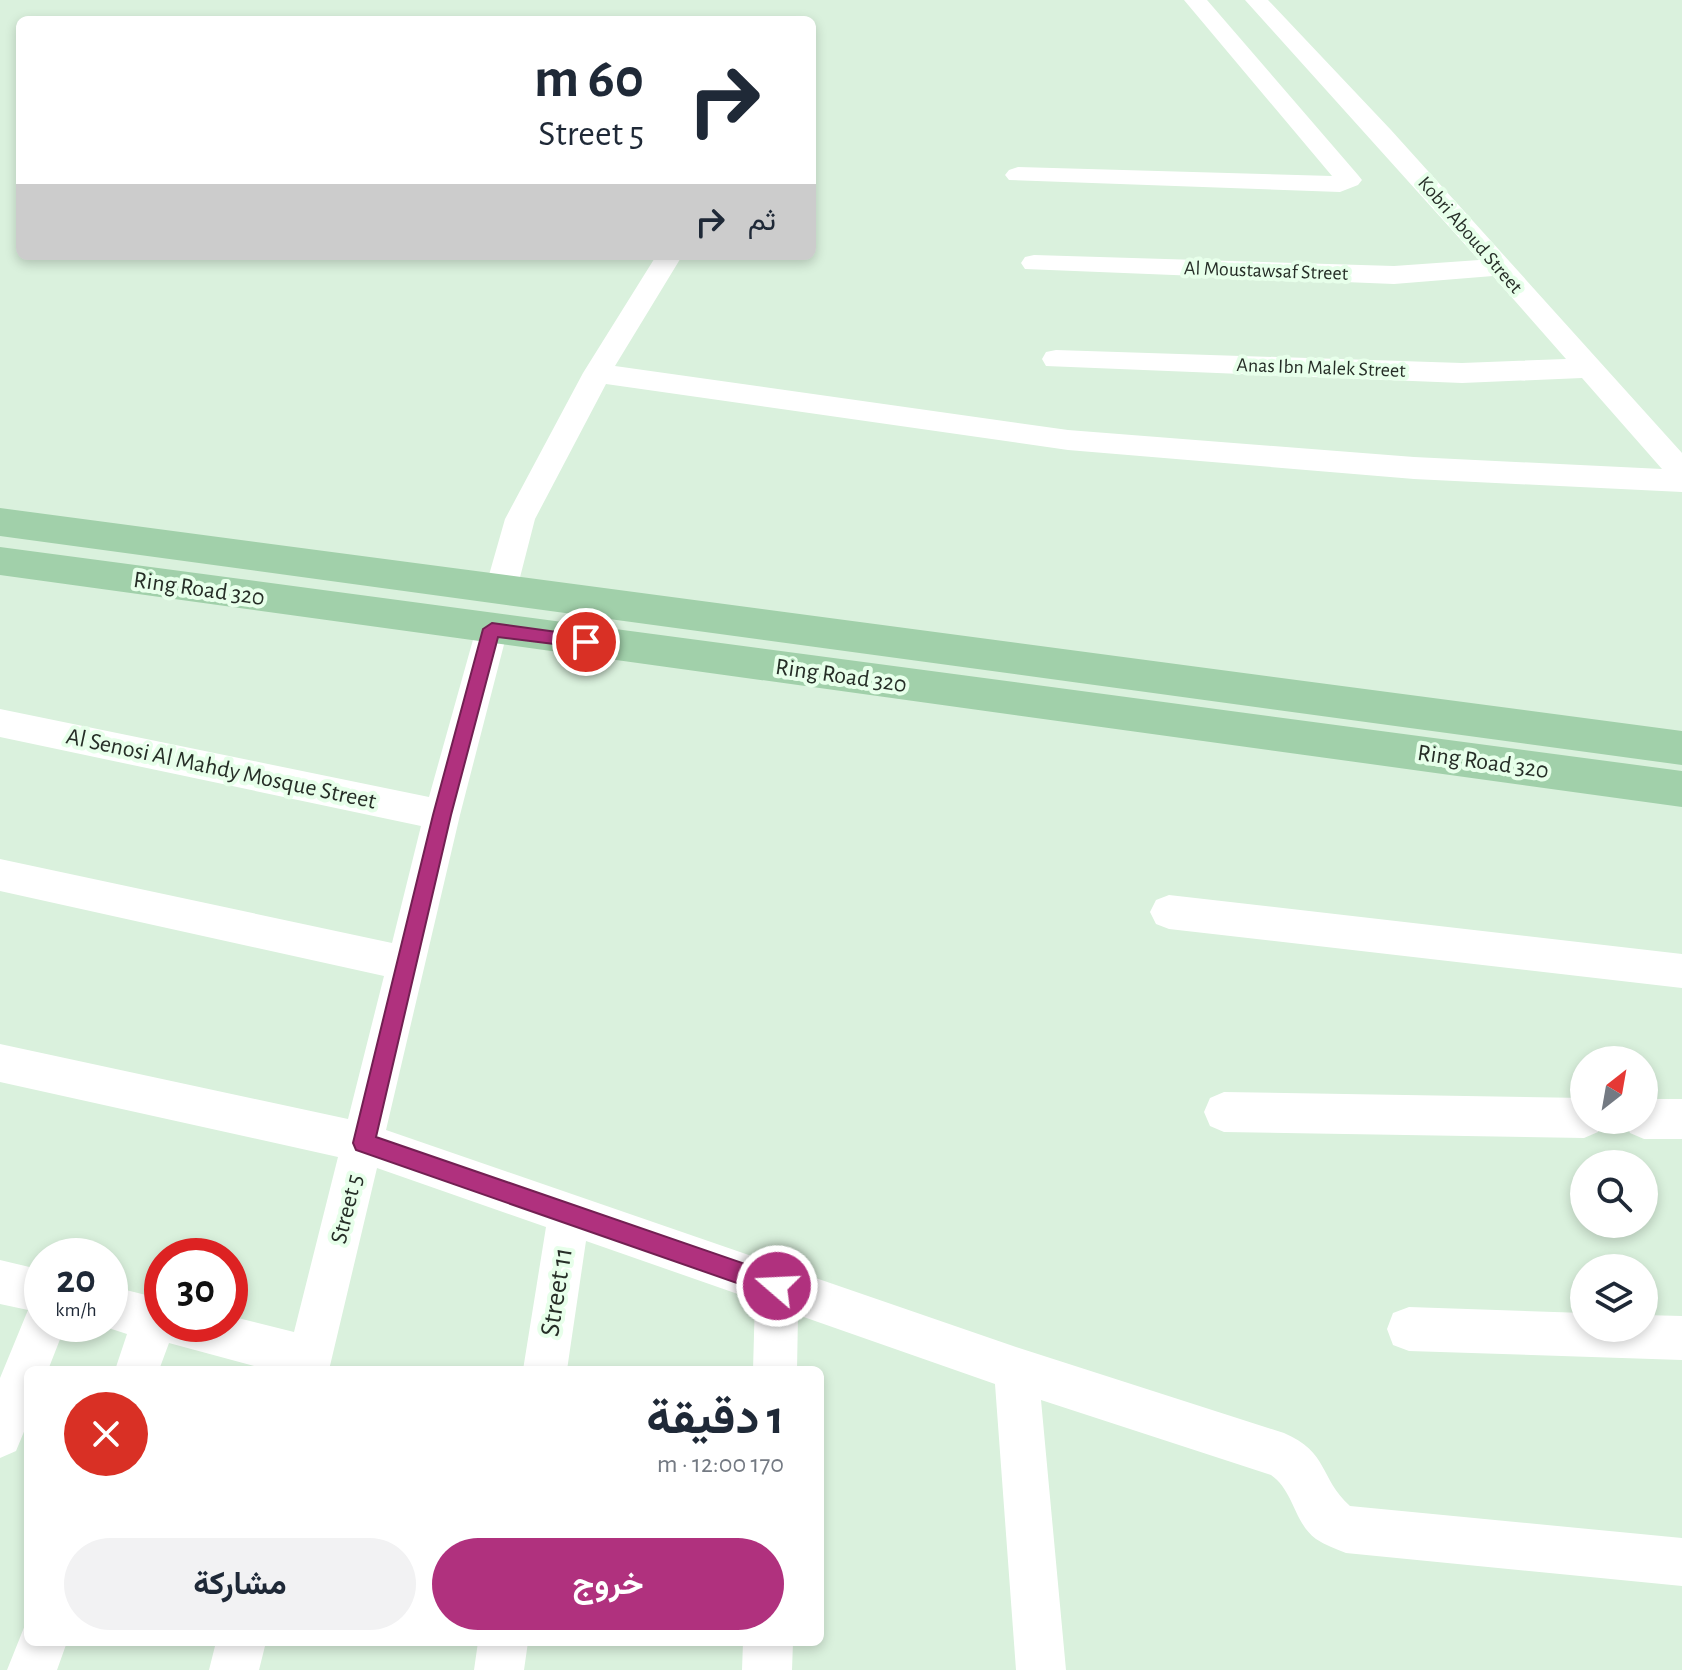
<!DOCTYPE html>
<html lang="ar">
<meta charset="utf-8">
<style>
:root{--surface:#fff;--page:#f2f2f3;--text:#1f2937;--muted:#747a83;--accent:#b0317e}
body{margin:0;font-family:"Alegreya Sans",Vazirmatn,sans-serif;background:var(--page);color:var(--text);direction:rtl;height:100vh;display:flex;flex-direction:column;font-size:30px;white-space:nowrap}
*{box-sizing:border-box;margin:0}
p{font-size:26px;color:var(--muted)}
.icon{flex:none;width:44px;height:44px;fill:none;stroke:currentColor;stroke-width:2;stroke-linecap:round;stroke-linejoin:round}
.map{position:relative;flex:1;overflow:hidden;direction:ltr}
.sheet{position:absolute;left:24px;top:1366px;width:800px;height:280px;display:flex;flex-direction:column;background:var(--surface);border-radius:12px;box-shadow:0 4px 12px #0003;direction:rtl}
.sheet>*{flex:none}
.top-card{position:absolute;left:16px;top:16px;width:800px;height:244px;border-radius:12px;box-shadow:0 4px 12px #0003;direction:rtl;background:#fff;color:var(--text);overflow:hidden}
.needle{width:52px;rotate:31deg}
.fabs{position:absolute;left:1570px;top:1046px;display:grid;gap:16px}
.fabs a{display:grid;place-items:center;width:88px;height:88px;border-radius:50%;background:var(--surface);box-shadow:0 4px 12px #0003;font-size:40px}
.speed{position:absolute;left:24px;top:1238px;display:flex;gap:16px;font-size:40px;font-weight:700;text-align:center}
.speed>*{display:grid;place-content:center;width:104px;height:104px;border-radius:50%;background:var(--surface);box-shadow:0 4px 12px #0003;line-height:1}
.speed small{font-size:20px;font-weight:400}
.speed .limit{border:12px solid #d22;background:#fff;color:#111}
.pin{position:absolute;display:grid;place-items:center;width:68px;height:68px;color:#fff;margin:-34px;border:4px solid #fff;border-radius:50%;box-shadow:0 2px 8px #0007}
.me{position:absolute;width:88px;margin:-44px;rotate:289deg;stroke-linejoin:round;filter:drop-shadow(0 0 6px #0008)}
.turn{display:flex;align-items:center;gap:28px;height:168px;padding:0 40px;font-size:36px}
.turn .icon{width:104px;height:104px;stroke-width:2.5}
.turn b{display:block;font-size:56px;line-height:68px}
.then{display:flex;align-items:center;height:76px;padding:0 40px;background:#0003;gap:16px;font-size:30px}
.round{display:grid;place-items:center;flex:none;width:84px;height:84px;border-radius:42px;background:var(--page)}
.headline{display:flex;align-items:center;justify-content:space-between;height:136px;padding:0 40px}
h1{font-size:48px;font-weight:700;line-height:60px}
.action{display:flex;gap:16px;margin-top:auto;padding:16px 40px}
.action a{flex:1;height:92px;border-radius:48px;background:var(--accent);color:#fff;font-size:32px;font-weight:700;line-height:92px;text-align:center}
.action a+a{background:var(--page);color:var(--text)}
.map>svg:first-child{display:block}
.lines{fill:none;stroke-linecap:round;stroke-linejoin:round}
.minor{fill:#fff;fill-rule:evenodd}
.primary{fill:#a1d0aa;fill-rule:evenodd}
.route{fill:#b0317e;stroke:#722052;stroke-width:2}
.labels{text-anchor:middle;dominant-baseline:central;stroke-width:8;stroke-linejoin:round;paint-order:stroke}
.far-street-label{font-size:20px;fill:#262e27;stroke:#e7ffea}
.street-label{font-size:24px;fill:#262e27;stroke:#e7ffea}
.near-street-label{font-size:28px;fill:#262e27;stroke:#e7ffea}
</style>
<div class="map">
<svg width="1682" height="1670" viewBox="0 0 1682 1670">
<rect width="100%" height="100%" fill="#daf1dd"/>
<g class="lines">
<path class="minor" d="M1184,0H1207L1358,175L1362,180L1358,185L1340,192L1009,180L1005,175L1009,170L1018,167L1332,176Z
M1245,0H1268L1391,130L1682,453V492L1414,479L1068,450L606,384L535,519L517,589L512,598L501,601L490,598L485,589L505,519L583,373L656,256H682L615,366L1068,430L1414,457L1662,469L1582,378L1462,383L1046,366L1042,359L1046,352L1056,350L1462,363L1566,359L1493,276L1394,284L1025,269L1021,263L1025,257L1034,255L1394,266L1479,260Z
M492,616L504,620L508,629L460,815L386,1130L1016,1347L1284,1433C1329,1452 1319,1478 1350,1506L1682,1538V1586L1346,1553C1336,1549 1325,1545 1316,1539C1294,1523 1294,1491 1271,1475L1041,1400L1066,1670H1016L995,1384L798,1315L797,1370H753L755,1300L586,1241L567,1370H523L546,1227L377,1168L329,1370H269L169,1343L159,1370H115L127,1334L96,1324H110V1286L162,1299V1324H230V1316L294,1332L338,1157L0,1082V1044L348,1119L384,976L0,891V859L392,943L421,826L0,737V709L429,797L476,629L480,620Z
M1169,895L1682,954V988L1169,929L1156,924L1150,912L1156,900Z
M1224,1092L1584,1098V1120H1603L1598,1132L1584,1138L1224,1132L1210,1126L1204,1112L1210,1098Z
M1644,1099H1682V1139H1644L1630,1133L1624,1120H1644Z
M0,1260L42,1270V1324H66L48,1370H28V1422L16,1451L0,1458V1378L28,1310L0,1304Z
M1409,1307L1584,1313V1328H1644V1315L1682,1316V1360L1409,1351L1393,1345L1387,1329L1393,1313Z
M28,1623V1642H67L57,1670H7L25,1625Z
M216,1642H266L259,1670H209Z
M478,1642H528L524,1670H474Z
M743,1642H793L792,1670H742Z"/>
<path class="primary" d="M0,508L1682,731V765L0,536Z
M0,547L1682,771V807L0,575Z"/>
</g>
<path class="route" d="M492,623L586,636L594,642L586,648L498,637L451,815L376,1137L777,1275L785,1278L788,1286L785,1294L777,1297L356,1150L353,1143L433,815L483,629Z"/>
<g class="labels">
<g class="far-street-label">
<text transform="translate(1470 235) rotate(49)">Kobri Aboud Street</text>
<text transform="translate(1266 271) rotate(2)">Al Moustawsaf Street</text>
<text transform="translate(1321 368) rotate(2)">Anas Ibn Malek Street</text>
</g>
<g class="street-label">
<text transform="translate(199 589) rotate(8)">Ring Road 320</text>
<text transform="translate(841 676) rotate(8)">Ring Road 320</text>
<text transform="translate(1483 762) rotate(8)">Ring Road 320</text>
<text transform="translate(221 769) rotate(12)">Al Senosi Al Mahdy Mosque Street</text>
<text transform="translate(347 1209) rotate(-76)">Street 5</text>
</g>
<g class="near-street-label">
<text transform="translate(557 1292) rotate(-81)">Street 11</text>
</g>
</g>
</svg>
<div class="fabs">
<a><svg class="needle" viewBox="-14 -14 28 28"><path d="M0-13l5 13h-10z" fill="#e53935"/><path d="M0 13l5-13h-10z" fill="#747a83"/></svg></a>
<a><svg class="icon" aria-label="search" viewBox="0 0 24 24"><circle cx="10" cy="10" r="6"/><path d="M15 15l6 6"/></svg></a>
<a><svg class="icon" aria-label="layers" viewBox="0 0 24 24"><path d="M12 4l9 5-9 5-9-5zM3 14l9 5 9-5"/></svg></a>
</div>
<div class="speed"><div>20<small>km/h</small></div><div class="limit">30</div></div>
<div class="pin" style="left:586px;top:642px;background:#d93025"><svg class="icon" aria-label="arrive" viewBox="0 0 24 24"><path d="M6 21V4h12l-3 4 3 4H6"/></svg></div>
<svg class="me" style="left:777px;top:1286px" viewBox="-20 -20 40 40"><circle r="17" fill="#b0317e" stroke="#fff" stroke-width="3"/><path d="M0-11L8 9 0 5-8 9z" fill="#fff"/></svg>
<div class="top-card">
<div class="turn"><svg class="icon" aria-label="right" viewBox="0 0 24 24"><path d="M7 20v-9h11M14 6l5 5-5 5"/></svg><div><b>60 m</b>Street 5</div></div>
<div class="then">ثم<svg class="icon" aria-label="right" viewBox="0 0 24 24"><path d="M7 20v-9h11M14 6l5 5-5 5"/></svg></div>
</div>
<section class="sheet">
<div class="headline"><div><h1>1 دقيقة</h1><p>170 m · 12:00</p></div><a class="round" style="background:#d93025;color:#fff"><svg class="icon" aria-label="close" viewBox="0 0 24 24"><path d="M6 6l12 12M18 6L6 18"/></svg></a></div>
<div class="action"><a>خروج</a><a>مشاركة</a></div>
</section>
</div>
